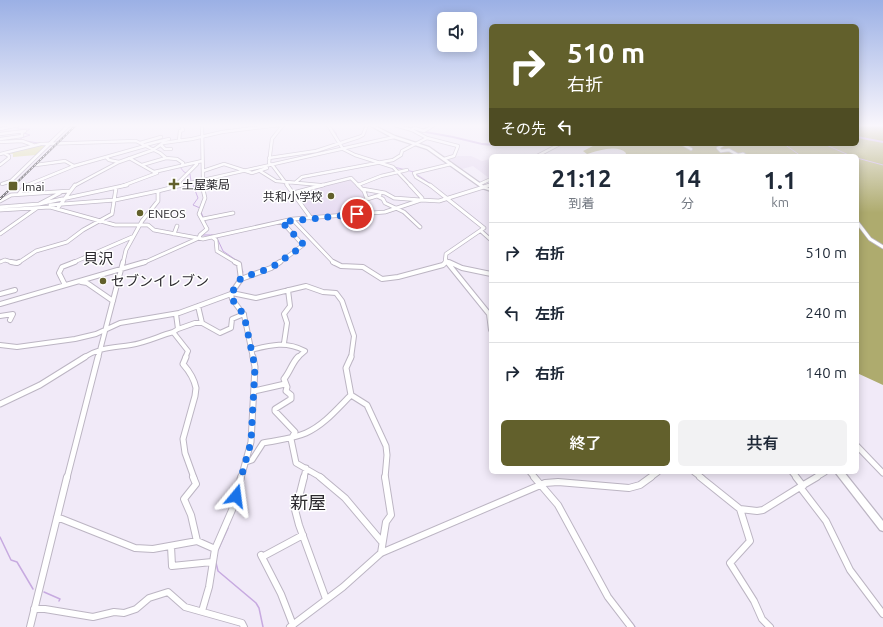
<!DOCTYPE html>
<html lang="ja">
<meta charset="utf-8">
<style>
:root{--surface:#fff;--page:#f2f2f3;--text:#1f2937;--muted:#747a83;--line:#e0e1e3;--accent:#62602c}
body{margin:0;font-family:Ubuntu,"Noto Sans JP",sans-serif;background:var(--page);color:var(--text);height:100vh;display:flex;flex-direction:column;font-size:15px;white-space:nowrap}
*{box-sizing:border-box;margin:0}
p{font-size:13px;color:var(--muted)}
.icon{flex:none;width:22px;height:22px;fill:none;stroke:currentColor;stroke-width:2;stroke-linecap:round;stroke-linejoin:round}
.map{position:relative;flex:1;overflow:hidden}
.panel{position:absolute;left:489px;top:154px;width:370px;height:320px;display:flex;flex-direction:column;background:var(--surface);border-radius:6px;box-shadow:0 2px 10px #0003}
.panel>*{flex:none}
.banner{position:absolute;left:489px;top:24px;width:370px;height:122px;border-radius:6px;box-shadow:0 2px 10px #0003;background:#62602c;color:#fff;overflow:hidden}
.fabs{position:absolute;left:437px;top:12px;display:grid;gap:8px}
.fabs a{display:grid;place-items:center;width:40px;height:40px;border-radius:6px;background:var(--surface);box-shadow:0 2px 10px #0003;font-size:20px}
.pin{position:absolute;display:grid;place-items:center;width:34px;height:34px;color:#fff;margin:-17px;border:2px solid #fff;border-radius:50%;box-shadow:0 1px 4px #0007}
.me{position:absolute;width:44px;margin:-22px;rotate:16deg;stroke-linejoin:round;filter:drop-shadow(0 0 3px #0008)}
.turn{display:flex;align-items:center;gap:14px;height:84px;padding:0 12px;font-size:18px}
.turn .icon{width:52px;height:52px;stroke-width:2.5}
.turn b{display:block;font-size:28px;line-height:34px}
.then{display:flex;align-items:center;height:38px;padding:0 12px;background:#0003;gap:8px;font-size:15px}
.eta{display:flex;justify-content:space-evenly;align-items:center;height:68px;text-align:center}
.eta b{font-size:24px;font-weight:600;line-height:28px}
.cta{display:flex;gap:8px;margin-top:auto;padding:8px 12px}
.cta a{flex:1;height:46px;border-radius:6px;background:var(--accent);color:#fff;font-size:16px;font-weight:600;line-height:46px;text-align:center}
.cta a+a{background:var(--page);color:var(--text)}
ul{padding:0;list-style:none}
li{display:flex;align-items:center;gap:12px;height:60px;padding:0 12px;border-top:1px solid var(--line)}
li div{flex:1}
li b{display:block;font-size:15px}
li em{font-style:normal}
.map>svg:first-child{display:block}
.built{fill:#e7dcf1}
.green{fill:#deddaa}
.forest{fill:#aeab6e}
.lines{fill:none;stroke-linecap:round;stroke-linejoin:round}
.stream-far1{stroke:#c7aae0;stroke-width:1}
.stream{stroke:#c7aae0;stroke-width:1.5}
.river{fill:#c7aae0;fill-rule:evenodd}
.minor-far4-casing{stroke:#bcb5c3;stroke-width:4}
.minor-far3-casing{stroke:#bcb5c3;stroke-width:4.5}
.minor-far2-casing{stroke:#bcb5c3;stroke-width:6}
.minor-far1-casing{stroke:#bcb5c3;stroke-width:7}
.minor-casing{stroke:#bcb5c3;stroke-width:8}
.major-casing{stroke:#bcb5c3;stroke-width:2.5}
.minor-far4{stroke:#fff;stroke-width:2.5}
.minor-far3{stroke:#fff;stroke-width:3}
.minor-far2{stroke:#fff;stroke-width:4}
.minor-far1{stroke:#fff;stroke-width:5}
.minor{stroke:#fff;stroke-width:6}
.major{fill:#fff;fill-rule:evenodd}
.rail-casing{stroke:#545158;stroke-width:2}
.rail{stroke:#fff;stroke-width:1;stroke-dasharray:2;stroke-linecap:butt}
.route{stroke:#1a73e8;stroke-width:7;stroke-dasharray:0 12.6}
.poi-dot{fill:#62602c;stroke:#fff;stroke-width:1.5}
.labels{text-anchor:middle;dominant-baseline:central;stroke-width:3;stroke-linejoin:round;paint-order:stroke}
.far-poi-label{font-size:12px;fill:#2b292e;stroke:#fff;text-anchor:start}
.poi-label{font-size:14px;fill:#2b292e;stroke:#fff;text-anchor:start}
.neighbourhood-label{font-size:15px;fill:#2b292e;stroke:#fff}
.near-neighbourhood-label{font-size:18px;fill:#2b292e;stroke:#fff}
</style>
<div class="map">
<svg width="883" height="627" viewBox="0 0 883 627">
<rect width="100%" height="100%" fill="#f1eaf8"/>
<path class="built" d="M457,156H471L482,161L490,159L491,160V177L489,178L473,166L462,169L446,159Z
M350,179L363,191L366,199L346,209L343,214L312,216L296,193Z"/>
<path class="green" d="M46,145L36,155L13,157V154L8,153L32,146Z"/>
<path class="forest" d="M857,125H883V385L857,373V156H625L626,153C617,144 598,151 587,154L583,151L597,144H857Z"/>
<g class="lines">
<path class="stream-far1" d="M18,126V129H30L24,133L30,135L21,138V140
M331,127L336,133L337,137
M26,141L38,143L50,142
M59,142H67
M784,144L801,156
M824,144L851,156
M857,158L883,165
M180,167L184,172L190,174L191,181
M394,167L414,172
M416,174L431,184
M193,185L198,198L193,205L200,208
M201,212L205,222
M202,235H213
M217,238L223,251L236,260
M241,267L243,272
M246,316L248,325
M249,459L253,444
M244,477L248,463"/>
<path class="stream" d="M0,537L11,560L17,562L33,589
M218,550L228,528
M216,563L218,571L256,603L259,608L263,627
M44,592L60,599L59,601
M628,618L635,627"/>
<path class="river" d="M398,125H402L420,130L453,136L482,143L501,144L493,146L482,145L453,138L420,132Z
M857,136L883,141V143L857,138Z"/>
<g class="minor-far4-casing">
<path id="minor-far4" d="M283,125L272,139L269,163L273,166L288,186
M328,125L343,149L355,155L393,167L411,186
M395,125L412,130L427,138L458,146L454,156L444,159
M0,129L18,125
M412,130L414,128L424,131L434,125
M0,134L25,131L22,132V136L0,139
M179,141L180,131L183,130L181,125
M0,142L22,141L33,145
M140,143L161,137
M682,144L691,149
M722,144L723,145L718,148L721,151L729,150L738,155L743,154L746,156
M145,145L169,139
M161,145L165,149H171
M0,154L41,144L136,141L160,153L166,158L177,159L183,163L182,165
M537,156L560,144
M106,157L145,146
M129,158L154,172L202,161
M269,158L316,151L359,137L363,135L367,125
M0,165L9,158V156L4,153
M36,165L65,161L74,166L106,157L109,160L119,162
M142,165L166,158
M203,171L224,164L252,173L267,168
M260,171L276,181L320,185
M296,182L302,177L393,160L401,155L402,151L427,138
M2,184L11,181L69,125
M480,184L491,179
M358,185L381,176L407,170
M25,186L74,166
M74,186L119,162L153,150L163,143L192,139L222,132L279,125
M122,186L157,173L154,172
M175,186L197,164
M177,186L203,180L202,125
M202,186L203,180L394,137
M319,186L351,178L359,186
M431,186L416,177L414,173L451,164
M487,186L491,185"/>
</g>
<g class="minor-far3-casing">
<path id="minor-far3" d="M287,185L311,218
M430,185L484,228L446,254L445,263
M174,187L176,185
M362,189L385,193L394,198L421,200L422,198L410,185
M293,193L323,185
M19,194L26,185
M377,196L383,199L385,203L404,212L420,227
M367,199L380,195
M0,201L11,195L70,191
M39,204L127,185
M50,205L115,200L158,191
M0,207L39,204L60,193
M57,209L75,185
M0,210L50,207L115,225H148L154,230L203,239L293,219L385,212L421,200L439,201L490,185
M344,215L347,209L367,199L364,191L358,185
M203,219L233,213
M293,220L334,263
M857,222L870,239L883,247
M481,231L491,240
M0,234L37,208
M174,234L177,226
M212,237L216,240L217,251L237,263
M446,260L448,263
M0,262L5,260L15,263
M18,263L36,251L67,242L83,230L112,214L116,188
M72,263L132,237
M123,263L126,250L142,221L158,201V191L182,185
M143,263L199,238L200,235L207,229L199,214L205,198L202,185
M279,263L303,245L282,222"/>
</g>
<g class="minor-far2-casing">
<path id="minor-far2" d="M11,262L17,263L19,262
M333,262L341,266L363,267L382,279L398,277L443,265L446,262
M447,262L489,314L491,330
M449,262L462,268L491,274
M241,279L271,268L280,262
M81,282L87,283L113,301
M65,285L59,273L62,267L75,262
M232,293L256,298L306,286L323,292L336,293L342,301L354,336L351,358
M0,294L15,290
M231,294L232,299L244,315L253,358
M0,304L145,262
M0,316L13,314L10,320
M202,323L220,333L231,328L232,319L244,314
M178,329L195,323H202L198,306
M173,332L188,351L185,358
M284,343L287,323L284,314L290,306L288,290
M0,345L17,347L75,339L96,334L120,323L179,313L231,294L241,279L239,264L235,262
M251,350C271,345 286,341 305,351L297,358
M83,358C100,347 112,348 131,345C145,343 159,336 173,332L178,329L176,314
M98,358L123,262"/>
</g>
<g class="minor-far1-casing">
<path id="minor-far1" d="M186,357L183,364C190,372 194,378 196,388L195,396L183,439L185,453L194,478
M298,357C292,363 290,372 284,379L287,387L286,391L291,395V399L275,409V411L295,432L291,439L296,463L322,478
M351,357L346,368L351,395L367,405L386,446L387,455L385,478
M254,391L285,384
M0,404L40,385L85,357
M857,446L883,473
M246,462L252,460L263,443C277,440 292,439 306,433C324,425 337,409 351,395
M530,472L535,478
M694,472L702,478
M792,472L797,478
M67,478L98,357
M241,478L251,442L255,367L253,357
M304,478L306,468
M650,478L658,472
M815,478L825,472"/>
</g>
<g class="minor-casing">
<path id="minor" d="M193,477L196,484L184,499L191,515L197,541
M304,477L300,493L294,506L299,525L326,599
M320,477L345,498L382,542
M534,477L558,505L608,597L631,627
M700,477L740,509
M796,477L803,486
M817,477L800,487L826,521L850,570L883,614
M57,517L135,548L153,549L197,541L215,549
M171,546L172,566L212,562
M381,553L386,522L391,515L385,477
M261,555L281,594L293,625
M262,557L303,535
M34,609H45L93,617L114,612L124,613L136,609L149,598L168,592L185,607L242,623L244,627
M202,611L209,587L215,549L232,510L241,477
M30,627L67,477
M290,627L343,587L381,553L545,483L558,482L629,488L640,485L651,477
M770,627L762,619L754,601L730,563L750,541L740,509L757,511L763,510L800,487"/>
</g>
<g class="major-casing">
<path id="major" d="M369,125H373L395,136L429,147L484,186L491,189V191L482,188L427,149L393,138Z
M835,472H844L883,521V531L880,530Z"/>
</g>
<use href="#minor-far4" class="minor-far4"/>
<use href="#minor-far3" class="minor-far3"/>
<use href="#minor-far2" class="minor-far2"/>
<use href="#minor-far1" class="minor-far1"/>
<use href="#minor" class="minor"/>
<use href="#major" class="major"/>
<g class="rail-casing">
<path id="rail" d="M0,199L76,125"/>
</g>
<use href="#rail" class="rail"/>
</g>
<linearGradient id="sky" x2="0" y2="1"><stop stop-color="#9bb0e5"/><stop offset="0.59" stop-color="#f9f6fc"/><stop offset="1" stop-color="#f9f6fc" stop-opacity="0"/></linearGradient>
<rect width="883" height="213" fill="url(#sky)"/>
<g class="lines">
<path class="route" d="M236,496L251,442L255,367L244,315L232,299L231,294L241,278L271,268L304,245L282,222L357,214"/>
</g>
<g class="poi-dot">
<path d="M172 178h4v4h4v4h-4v4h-4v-4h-4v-4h4z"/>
<rect x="8" y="181" width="10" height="10" rx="2"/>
<circle cx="331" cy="196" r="4"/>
<circle cx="140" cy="213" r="4"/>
<circle cx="103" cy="281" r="4"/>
</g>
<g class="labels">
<g class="far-poi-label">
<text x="182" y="184">土屋薬局</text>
<text x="22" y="186">Imai</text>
<text x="323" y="196" text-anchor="end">共和小学校</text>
<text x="148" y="213">ENEOS</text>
</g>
<g class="poi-label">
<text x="111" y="281">セブンイレブン</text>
</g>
<g class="neighbourhood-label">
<text x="98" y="258">貝沢</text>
</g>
<g class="near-neighbourhood-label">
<text x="308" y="502">新屋</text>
</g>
</g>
</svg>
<div class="fabs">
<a><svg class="icon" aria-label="sound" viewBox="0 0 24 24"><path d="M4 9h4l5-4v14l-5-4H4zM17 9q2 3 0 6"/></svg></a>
</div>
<div class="pin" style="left:357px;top:214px;background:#d93025"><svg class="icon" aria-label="arrive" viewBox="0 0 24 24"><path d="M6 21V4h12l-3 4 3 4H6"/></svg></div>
<svg class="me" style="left:236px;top:496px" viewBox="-20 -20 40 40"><path d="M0-17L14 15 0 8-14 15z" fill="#1a73e8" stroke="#fff" stroke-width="4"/></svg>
<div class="banner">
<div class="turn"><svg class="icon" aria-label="right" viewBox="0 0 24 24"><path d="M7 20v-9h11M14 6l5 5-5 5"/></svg><div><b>510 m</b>右折</div></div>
<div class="then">その先<svg class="icon" aria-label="left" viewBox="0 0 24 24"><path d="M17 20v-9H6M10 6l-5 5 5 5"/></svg></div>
</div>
<section class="panel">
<div class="eta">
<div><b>21:12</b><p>到着</p></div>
<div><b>14</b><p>分</p></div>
<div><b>1.1</b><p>km</p></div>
</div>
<ul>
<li><svg class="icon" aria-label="right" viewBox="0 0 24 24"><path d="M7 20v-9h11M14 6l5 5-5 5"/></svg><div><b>右折</b></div><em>510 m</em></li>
<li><svg class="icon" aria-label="left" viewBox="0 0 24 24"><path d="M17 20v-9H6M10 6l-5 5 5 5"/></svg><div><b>左折</b></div><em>240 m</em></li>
<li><svg class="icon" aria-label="right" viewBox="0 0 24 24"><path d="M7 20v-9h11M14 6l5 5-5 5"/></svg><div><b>右折</b></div><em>140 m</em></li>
</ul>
<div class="cta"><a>終了</a><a>共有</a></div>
</section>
</div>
